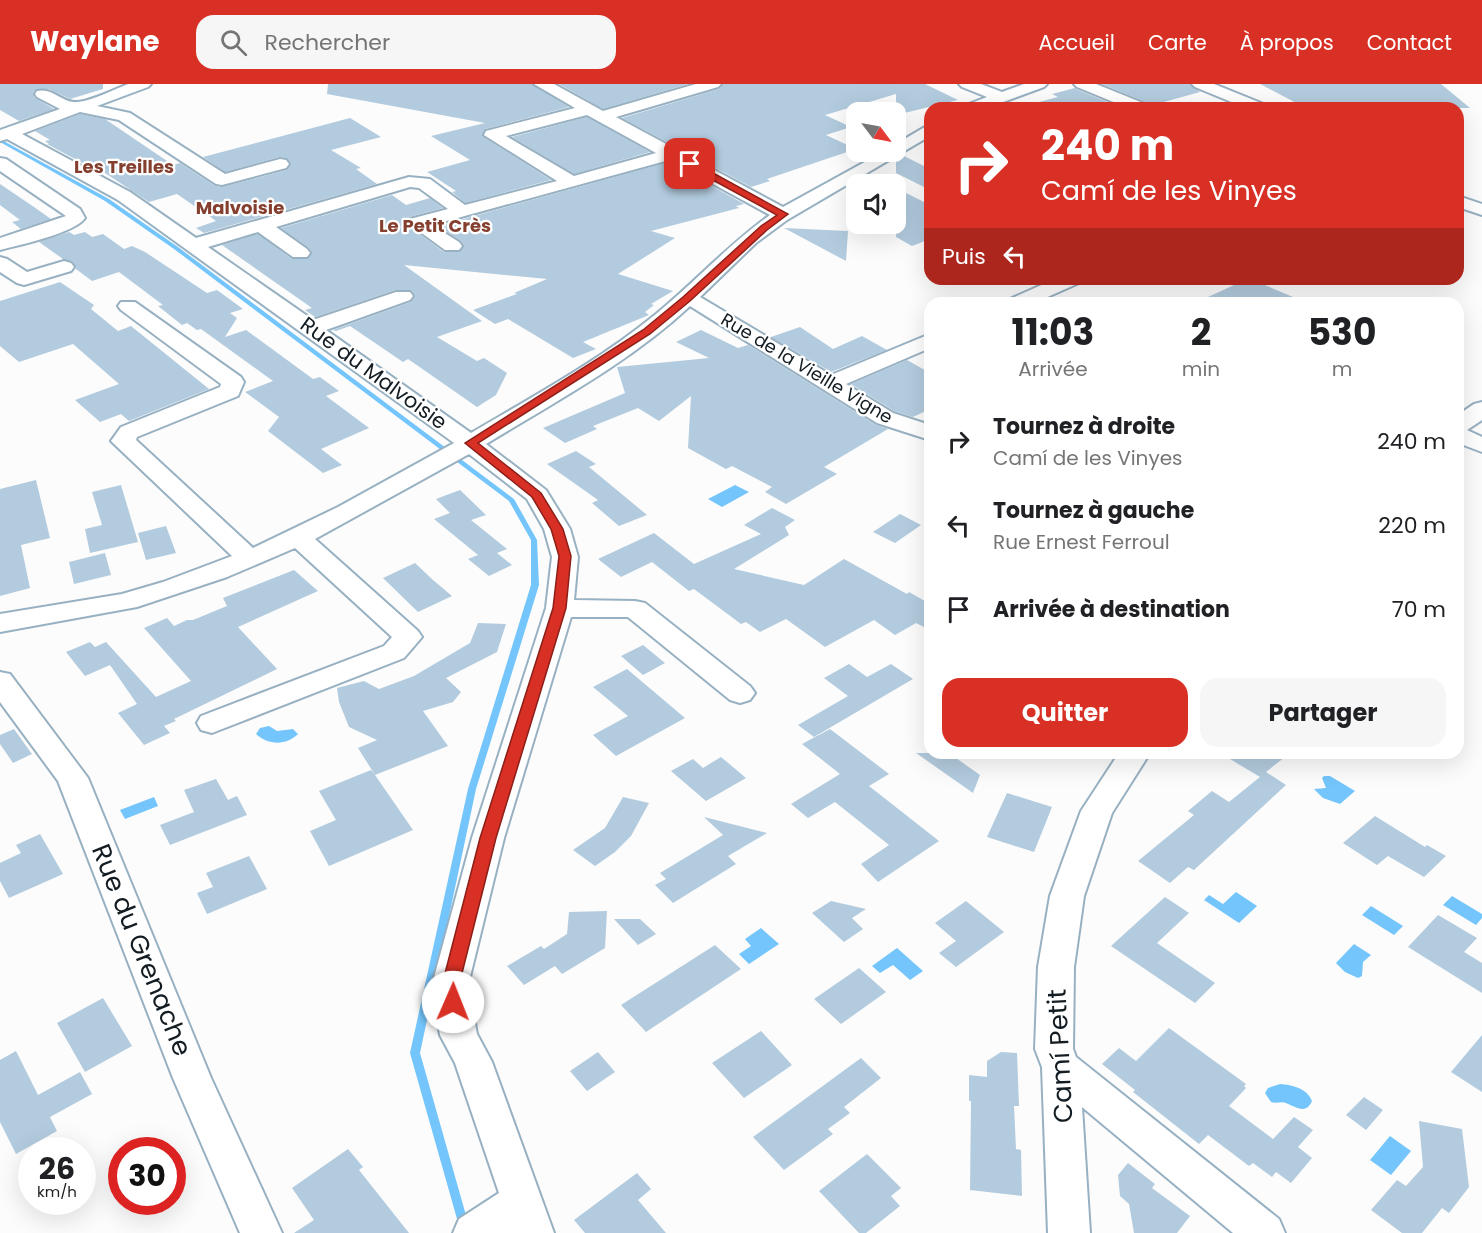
<!DOCTYPE html>
<html lang="fr">
<meta charset="utf-8">
<style>
:root{--surface:#fff;--page:#f6f6f6;--text:#202124;--muted:#757577;--accent:#d93025}
body{margin:0;font-family:Poppins,sans-serif;background:var(--page);color:var(--text);height:100vh;display:flex;flex-direction:column;font-size:22px;white-space:nowrap}
*{box-sizing:border-box;margin:0}
p{font-size:20px;color:var(--muted)}
.icon{flex:none;width:33px;height:33px;fill:none;stroke:currentColor;stroke-width:2;stroke-linecap:round;stroke-linejoin:round}
.map{position:relative;flex:1;overflow:hidden}
.details{position:absolute;left:924px;top:213px;width:540px;height:462px;display:flex;flex-direction:column;background:var(--surface);border-radius:18px;box-shadow:0 6px 24px #0002}
.details>*{flex:none}
.hud{position:absolute;left:924px;top:18px;width:540px;height:183px;border-radius:18px;box-shadow:0 6px 24px #0002;background:#d93025;color:#fff;overflow:hidden}
.needle{width:39px;rotate:122deg}
.fabs{position:absolute;left:846px;top:18px;display:grid;gap:12px}
.fabs a{display:grid;place-items:center;width:60px;height:60px;border-radius:12px;background:var(--surface);box-shadow:0 6px 24px #0002;font-size:30px}
.speed{position:absolute;left:18px;top:1053px;display:flex;gap:12px;font-size:30px;font-weight:700;text-align:center}
.speed>*{display:grid;place-content:center;width:78px;height:78px;border-radius:50%;background:var(--surface);box-shadow:0 6px 24px #0002;line-height:1}
.speed small{font-size:15px;font-weight:400}
.speed .limit{border:9px solid #d22;background:#fff;color:#111}
.pin{position:absolute;display:grid;place-items:center;width:51px;height:51px;color:#fff;margin:-26px;border-radius:12px;box-shadow:0 3px 9px #0006}
.me{position:absolute;width:66px;margin:-33px;rotate:1deg;stroke-linejoin:round;filter:drop-shadow(0 0 4px #0008)}
.turn{display:flex;align-items:center;gap:21px;height:126px;padding:0 18px;font-size:27px}
.turn .icon{width:78px;height:78px;stroke-width:2.5}
.turn b{display:block;font-size:42px;line-height:51px}
.then{display:flex;align-items:center;height:57px;padding:0 18px;background:#0003;gap:12px;font-size:22px}
.eta{display:flex;justify-content:space-evenly;align-items:center;height:102px;text-align:center}
.eta b{font-size:36px;font-weight:700;line-height:42px}
.cta{display:flex;gap:12px;margin-top:auto;padding:12px 18px}
.cta a{flex:1;height:69px;border-radius:18px;background:var(--accent);color:#fff;font-size:24px;font-weight:700;line-height:69px;text-align:center}
.cta a+a{background:var(--page);color:var(--text)}
ul{padding:0;list-style:none}
li{display:flex;align-items:center;gap:18px;height:84px;padding:0 18px}
li div{flex:1}
li b{display:block;font-size:22px}
li em{font-style:normal}
header{display:flex;align-items:center;gap:36px;box-sizing:border-box;height:84px;padding:0 30px;background:var(--accent);color:#fff}
header strong{font-size:28px}
nav{display:flex;gap:33px;margin-inline-start:auto;font-size:21px}
.search{width:420px;height:54px;background:var(--page);display:flex;align-items:center;gap:15px;box-sizing:border-box;padding:0 21px;border-radius:18px;color:var(--muted);font-size:22px}
.map>svg:first-child{display:block}
.water{fill:#73c5fc}
.lines{fill:none;stroke-linecap:round;stroke-linejoin:round}
.stream{fill:#73c5fc;fill-rule:evenodd}
.building{fill:#b2cbde}
.minor-casing{stroke:#98b1c2;stroke-width:4}
.minor{fill:#fff;fill-rule:evenodd}
.route{fill:#d93025;stroke:#8d1f18;stroke-width:1.5}
.labels{text-anchor:middle;dominant-baseline:central;stroke-width:4.5;stroke-linejoin:round;paint-order:stroke}
.far-neighbourhood-label{font-size:18px;font-weight:bold;fill:#853f2f;stroke:#fff}
.far-street-label{font-size:18px;fill:#131c22;stroke:#fff}
.street-label{font-size:21px;fill:#131c22;stroke:#fff}
.near-street-label{font-size:26px;fill:#131c22;stroke:#fff}
</style>
<header>
<strong>Waylane</strong>
<div class="search"><svg class="icon" aria-label="search" viewBox="0 0 24 24"><circle cx="10" cy="10" r="6"/><path d="M15 15l6 6"/></svg>Rechercher</div>
<nav><a>Accueil</a><a>Carte</a><a>À propos</a><a>Contact</a></nav>
</header>
<div class="map">
<svg width="1482" height="1149" viewBox="0 0 1482 1149">
<rect width="100%" height="100%" fill="#fcfcfc"/>
<path class="water" d="M735,401L749,408L722,423L708,415Z
M269,642L277,647L293,645L298,650C286,662 268,661 256,650L260,644Z
M1324,692H1330L1355,707L1340,720L1323,714L1314,705L1326,704L1322,694Z
M154,713L158,722L125,735L120,726Z
M1236,808L1257,822L1239,839L1204,816L1209,811L1223,820Z
M1452,812L1482,830V834L1476,841L1443,821Z
M1371,822L1403,842L1394,851L1362,831Z
M761,844L779,860L749,880L739,870L751,862L745,855Z
M1354,860L1371,871L1363,878L1362,892L1358,894L1345,888L1336,879Z
M897,864L923,887L910,896L893,881L880,889L872,882Z
M1280,1000C1292,1001 1307,1004 1312,1017C1306,1031 1296,1023 1286,1019C1281,1017 1277,1020 1271,1018L1265,1009L1268,1004Z
M1390,1052L1411,1067L1391,1091L1370,1076Z"/>
<g class="lines">
<path class="stream" d="M0,55L109,115L178,163L514,415L537,456L539,501L476,705L420,969L471,1149H461L410,969L468,705L531,501V456L509,417L174,165L105,117L0,58Z"/>
</g>
<path class="building" d="M0,0H103V5L70,15L49,5H37L33,9L35,14L54,25L19,37L0,26Z
M328,0H532L569,23L485,45L482,52L551,96L465,119L452,108L456,107L427,88L470,76L431,52L485,39L327,10Z
M559,0H688L603,25Z
M723,0H925L958,16L896,31V10L825,31L851,43L826,51L856,65L767,95L770,97L751,103L622,34L719,5Z
M1102,0H1190L1200,8L1153,21Z
M1260,0H1441L1470,24H1306Z
M1075,4L1076,5L1122,24H1040L1039,18L1058,13L1052,10Z
M80,30L105,35L173,81L180,79L215,102L222,103L287,86L291,79L286,74L279,73L225,88L203,73L350,34L381,53L331,66L361,84L356,85L377,100L204,149L196,144L216,137L177,110L149,118L102,87L99,88L47,60H49L45,57L50,56L35,47Z
M587,33L650,68L574,90L512,53Z
M902,71L930,85V106L896,89V75Z
M669,78L744,120L736,122L739,124L651,147L675,154L618,190L673,207L651,220L654,221L645,228L649,231L583,258L596,265L573,274L508,235L495,240L473,226L517,210L514,209L547,195L404,181L482,237L437,253L477,277L484,274L507,289L496,311L477,323L408,275L403,278L350,242L336,247L333,246L411,218L415,212L412,207L395,206L315,233L305,226L312,224L222,161L258,150L292,175H307L312,169L309,164L281,144L392,111L406,121L430,114L443,124L409,133L406,140L444,168H459L464,162L461,157L438,142Z
M0,100L34,123L51,135L21,145L12,138L20,136L0,121Z
M896,104L930,121V155L912,162L896,153Z
M784,144L848,147L846,177Z
M69,148L74,151L85,148L92,153L103,150L124,165L132,162L145,168L207,209L217,206L243,225L230,229L237,234L225,253L246,246L313,295L320,293L339,307L326,312L369,344L321,365L342,381L323,389L268,347L279,333L298,347L245,308L273,297L201,245L197,246L187,239L182,241L158,222L163,221L119,188L92,197L76,185L73,178L63,175L39,158Z
M1247,195H1251L1307,219H1195Z
M60,198L94,221L91,225L118,247L131,242L209,305L129,337L121,330L100,338L75,316L119,300L73,260L19,278L0,262V217Z
M800,243L833,265L862,252L887,266L831,288L771,253Z
M701,246L738,264L748,261L876,341L888,345L824,383L837,390L786,420L765,408L772,403L732,382L726,385L688,364L691,312L659,337L638,324L593,342L597,345L565,359L543,344L625,309L617,283L709,274L676,258Z
M907,276L930,289V325L913,333L894,327L851,300Z
M576,367L596,380L589,383L647,431L619,442L592,419L598,416L547,380Z
M36,396L50,454L21,461L30,504L0,512V405Z
M121,401L138,458L90,469L85,445L102,441L92,408Z
M460,406L486,431L471,436L507,465L497,469L512,481L489,492L468,475L478,471L434,435L450,429L436,415Z
M772,424L795,436L785,443L789,451L734,485L804,501L844,475L907,510L909,508L930,520V546L916,539L895,551L874,536L825,563L786,535L760,548L746,538L741,540L694,505L689,507L652,478L621,493L598,475L654,449L694,480L761,450L744,441Z
M900,430L921,441L895,459L873,448Z
M166,442L176,469L146,476L138,449Z
M105,469L111,491L74,500L69,478Z
M415,479L433,496L452,512L418,528L383,494Z
M294,486L318,507L238,543L277,585L174,635L176,637L164,642L170,649L144,661L118,629L137,620L110,581L85,592L66,568L90,558L95,563L106,558L156,613L191,597L144,544L167,534L174,542L187,536H193L227,522L223,514Z
M478,539L506,540L497,568L446,594L461,608L453,618L423,627L448,662L375,691L413,746L329,782L310,747L336,736L319,707L371,686L375,691L358,664L377,656L349,643L339,618L337,604L364,597L379,605L414,592L470,559Z
M643,561L665,579L643,591L621,572Z
M849,580L867,593L891,580L913,595L814,653L798,641L848,612L824,594Z
M627,585L685,634L616,672L593,651L628,632L593,603Z
M14,645L32,670L13,679L0,660V651Z
M830,645L889,690L869,702L939,757L878,798L861,780L889,761L835,718L808,734L791,720L840,690L802,660Z
M916,669H949L980,691L973,709Z
M1220,669H1290L1266,688L1286,701L1194,786L1188,783L1170,799L1138,777L1194,731L1188,727L1212,707L1229,718L1260,693Z
M721,673L746,694L706,717L671,687L693,675L703,684Z
M216,695L228,716L237,712L247,731L170,761L160,741L194,728L184,706Z
M1007,709L1052,723L1034,768L987,753Z
M623,713L649,719L631,752L615,768L595,782L573,766L605,744Z
M1375,732L1425,763L1427,761L1446,772L1424,793L1388,772L1377,781L1343,759Z
M704,733L767,749L728,772L736,780L673,819L655,801L666,795L660,789L723,751Z
M40,750L63,790L9,814L0,797V779L21,769L16,761Z
M249,772L267,805L207,830L197,809L213,803L206,789Z
M1165,813L1189,829L1157,859L1215,899L1195,919L1111,862Z
M831,817L866,825L852,834L863,845L844,858L812,829Z
M966,817L1004,848L956,883L939,869L956,857L935,839Z
M607,827L605,864L562,890L555,882L524,901L507,882L541,862L544,865L567,850L569,828Z
M1438,831L1477,854L1464,868L1482,879V909L1408,863Z
M614,835H640L656,850L638,861Z
M715,861L741,885L646,948L621,921Z
M859,884L886,908L841,940L814,915Z
M103,914L132,962L85,988L57,939Z
M1169,944L1246,1000L1244,1002L1246,1004L1229,1022L1273,1055L1294,1033L1313,1046L1298,1063L1312,1074L1291,1099L1276,1088L1272,1093L1253,1079L1249,1082L1208,1051L1199,1060L1133,1008L1135,1006L1102,980L1119,964L1136,977Z
M761,947L792,981L744,1014L712,979Z
M1482,951V1008L1451,988Z
M16,967L38,1011L80,988L92,1010L50,1033L57,1047L16,1070L0,1038V976Z
M598,968L615,988L587,1007L570,987Z
M1001,968L1017,969L1019,1022H1014L1016,1065L1021,1066L1022,1112L970,1106L971,1017H969V991L987,993V977Z
M861,974L881,994L844,1023L850,1029L828,1045L833,1050L784,1086L753,1053Z
M1364,1013L1383,1026L1366,1046L1346,1031Z
M1419,1037L1462,1045L1469,1103L1449,1129L1442,1124L1422,1149H1402L1371,1126L1397,1096L1406,1102L1423,1083Z
M348,1065L363,1083L359,1086L409,1149H294L314,1136L292,1104Z
M867,1070L901,1104L891,1112L900,1122L866,1149H859L819,1107Z
M1128,1079L1155,1100L1152,1104L1190,1132L1177,1149H1134L1129,1120L1120,1112L1118,1091Z
M637,1089L651,1105L638,1116L666,1149H585L574,1136Z"/>
<g class="lines">
<g class="minor-casing">
<path id="minor" d="M128,0H151L148,3L97,22L130,29L225,90L280,75L286,76L289,80L286,84L222,101L216,100L119,36L80,28L22,50L130,108L196,154L409,93L430,95L465,121L557,97L484,51L486,47L575,24L534,0H554L603,27L696,0H721L718,3L616,33L783,123L883,68H896V60L930,40V52L787,136L756,159L700,213L831,291L930,250V264L846,300L893,329L930,341V356L877,339L690,222C630,278 555,318 486,360L546,406L570,445L578,473L574,516L635,517L645,519L750,602L755,609L750,616L740,619L730,616L628,533H571L504,754L468,901L477,950L492,978L554,1149H453L459,1135L499,1109L455,979L440,951L432,901L472,754L546,524L552,473L544,445L527,415L469,370L315,455L418,547L422,553L404,574L212,649L201,646L197,639L201,632L384,562L392,553L295,464L227,493L137,523L0,548V530L122,510L163,498L232,472L111,357L121,343L220,303L221,300L121,226L118,222L121,218H135L241,293L244,298L238,312L137,353L136,356L253,464L338,423L454,359L118,116L7,55L0,57V46L60,25L37,13L35,10L37,7C53,3 63,20 78,18C94,16 113,6 128,0ZM587,31L656,69L574,92L506,52ZM669,76L770,131C729,160 695,198 656,230C600,276 534,312 471,349L326,246L410,216L413,212L410,208H396L313,236L208,163L258,148L293,173H307L310,169L307,165L276,143L410,103L419,104L448,125L410,135L408,139L445,166H459L462,162L459,158L432,141Z
M959,0H981L1002,8L1024,0H1047L1044,3L987,24H964L966,21L987,13L962,3Z
M1074,0H1096L1148,21L1150,24H1128L1077,3Z
M1192,0H1214L1266,21L1268,24H1246L1195,3Z
M0,74L6,75L80,125L85,134C75,149 19,161 0,166V154L66,132L0,87Z
M1458,112L1482,120V131L1458,123Z
M0,173L7,175L27,188L64,177L71,179L74,183L71,187L24,201L17,199L0,188Z
M1055,195H1082L1079,199L1034,219H1007L1010,215Z
M1482,318V336L1467,346L1482,353V368L1458,359V331L1474,320Z
M0,588L10,590L88,694L211,994L282,1149H240L173,994L58,697L0,618Z
M1119,669H1150L1112,729L1084,812L1074,883L1073,965L1076,973L1279,1135L1285,1149H1233L1082,1023L1090,1149H1048L1042,983L1035,965L1038,883L1050,812L1081,727Z"/>
</g>
<use href="#minor" class="minor"/>
</g>
<path class="route" d="M687,78H693L788,130L767,146L690,217L650,250L478,359L541,409L563,445L571,472L566,524L496,754L459,901L462,918L459,923L453,925L447,923L442,901L480,754L553,524L559,472L551,445L532,413L465,359L643,246L683,213L761,142L777,131L687,82Z"/>
<g class="labels">
<g class="far-neighbourhood-label">
<text x="124" y="82">Les Treilles</text>
<text x="240" y="123">Malvoisie</text>
<text x="435" y="141">Le Petit Crès</text>
</g>
<g class="far-street-label">
<text transform="translate(807 284) rotate(31)">Rue de la Vieille Vigne</text>
</g>
<g class="street-label">
<text transform="translate(374 289) rotate(36)">Rue du Malvoisie</text>
</g>
<g class="near-street-label">
<text transform="translate(142 866) rotate(68)">Rue du Grenache</text>
<text transform="translate(1060 972) rotate(-93)">Camí Petit</text>
</g>
</g>
</svg>
<div class="fabs">
<a><svg class="needle" viewBox="-14 -14 28 28"><path d="M0-13l5 13h-10z" fill="#e53935"/><path d="M0 13l5-13h-10z" fill="#757577"/></svg></a>
<a><svg class="icon" aria-label="sound" viewBox="0 0 24 24"><path d="M4 9h4l5-4v14l-5-4H4zM17 9q2 3 0 6"/></svg></a>
</div>
<div class="speed"><div>26<small>km/h</small></div><div class="limit">30</div></div>
<div class="pin" style="left:690px;top:80px;background:#d93025"><svg class="icon" aria-label="arrive" viewBox="0 0 24 24"><path d="M6 21V4h12l-3 4 3 4H6"/></svg></div>
<svg class="me" style="left:453px;top:918px" viewBox="-20 -20 40 40"><circle r="19" fill="#fff"/><path d="M0-13L10 11 0 6-10 11z" fill="#d93025"/></svg>
<div class="hud">
<div class="turn"><svg class="icon" aria-label="right" viewBox="0 0 24 24"><path d="M7 20v-9h11M14 6l5 5-5 5"/></svg><div><b>240 m</b>Camí de les Vinyes</div></div>
<div class="then">Puis<svg class="icon" aria-label="left" viewBox="0 0 24 24"><path d="M17 20v-9H6M10 6l-5 5 5 5"/></svg></div>
</div>
<section class="details">
<div class="eta">
<div><b>11:03</b><p>Arrivée</p></div>
<div><b>2</b><p>min</p></div>
<div><b>530</b><p>m</p></div>
</div>
<ul>
<li><svg class="icon" aria-label="right" viewBox="0 0 24 24"><path d="M7 20v-9h11M14 6l5 5-5 5"/></svg><div><b>Tournez à droite</b><p>Camí de les Vinyes</p></div><em>240 m</em></li>
<li><svg class="icon" aria-label="left" viewBox="0 0 24 24"><path d="M17 20v-9H6M10 6l-5 5 5 5"/></svg><div><b>Tournez à gauche</b><p>Rue Ernest Ferroul</p></div><em>220 m</em></li>
<li><svg class="icon" aria-label="arrive" viewBox="0 0 24 24"><path d="M6 21V4h12l-3 4 3 4H6"/></svg><div><b>Arrivée à destination</b></div><em>70 m</em></li>
</ul>
<div class="cta"><a>Quitter</a><a>Partager</a></div>
</section>
</div>
